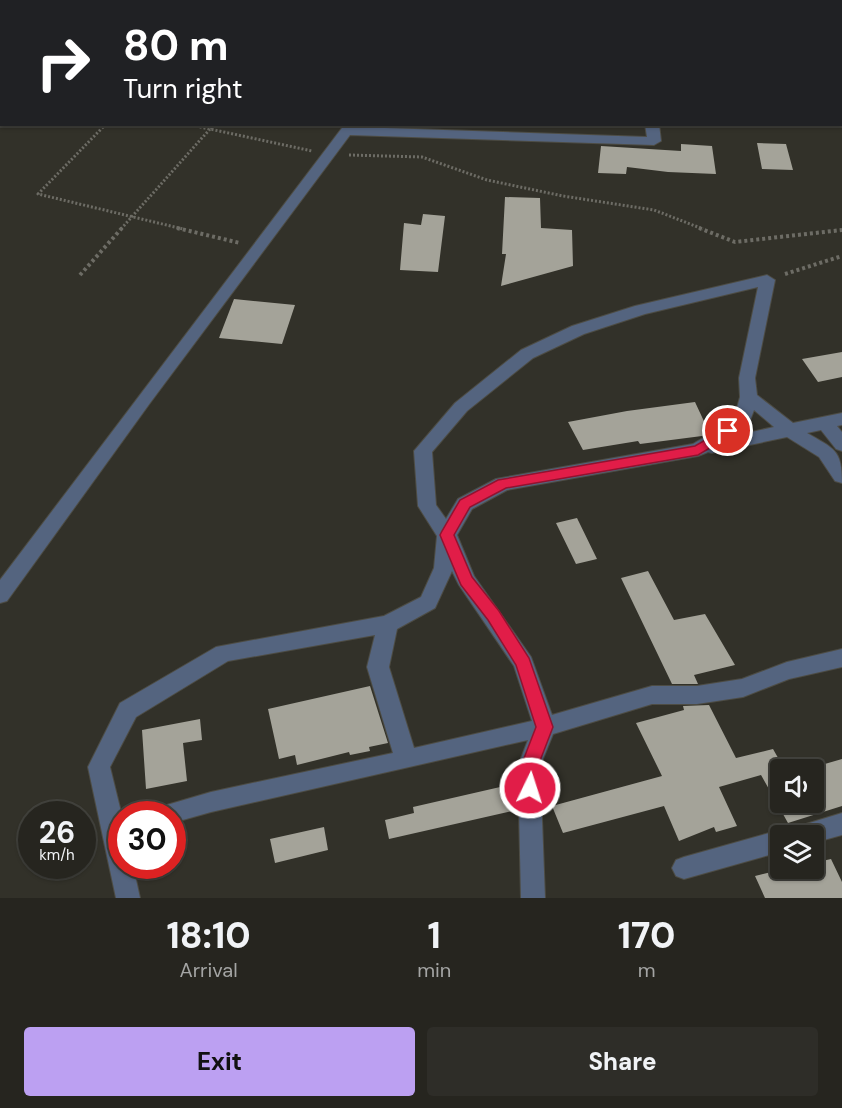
<!DOCTYPE html>
<style>
:root{--surface:#26251f;--page:#2e2d28;--text:#f1f3f6;--muted:#a4a5a4;--line:#42423d;--accent:#bca0f2}
body{margin:0;font-family:"DM Sans",sans-serif;background:var(--page);color:var(--text);height:100vh;display:flex;flex-direction:column;font-size:22px;white-space:nowrap}
*{box-sizing:border-box;margin:0}
p{font-size:20px;color:var(--muted)}
.icon{flex:none;width:33px;height:33px;fill:none;stroke:currentColor;stroke-width:2;stroke-linecap:round;stroke-linejoin:round}
.map{position:relative;height:898px;overflow:hidden}
.side{display:flex;flex-direction:column;background:var(--surface);flex:1}
.side>*{flex:none}
.top-card{position:absolute;left:0px;top:0px;width:843px;height:126px;box-shadow:0 2px 4px #0004,0 0 0 2px var(--line);background:#202124;color:#fff;overflow:hidden}
.controls{position:absolute;left:770px;top:759px;display:grid;gap:12px}
.controls a{display:grid;place-items:center;width:54px;height:54px;border-radius:6px;background:var(--surface);box-shadow:0 2px 4px #0004,0 0 0 2px var(--line);font-size:30px}
.speed{position:absolute;left:18px;top:801px;display:flex;gap:12px;font-size:30px;font-weight:700;text-align:center}
.speed>*{display:grid;place-content:center;width:78px;height:78px;border-radius:50%;background:var(--surface);box-shadow:0 2px 4px #0004,0 0 0 2px var(--line);line-height:1}
.speed small{font-size:15px;font-weight:400}
.speed .limit{border:9px solid #d22;background:#fff;color:#111}
.pin{position:absolute;display:grid;place-items:center;width:51px;height:51px;color:#fff;margin:-26px;border:3px solid #fff;border-radius:50%;box-shadow:0 2px 6px #0007}
.me{position:absolute;width:66px;margin:-33px;rotate:4deg;stroke-linejoin:round;filter:drop-shadow(0 0 4px #0008)}
.turn{display:flex;align-items:center;gap:21px;height:126px;padding:0 24px;font-size:27px}
.turn .icon{width:78px;height:78px;stroke-width:2.5}
.turn b{display:block;font-size:42px;line-height:51px}
.eta{display:flex;justify-content:space-evenly;align-items:center;height:102px;text-align:center}
.eta b{font-size:36px;font-weight:800;line-height:42px}
.primary-button{display:flex;gap:12px;margin-top:auto;padding:12px 24px}
.primary-button a{flex:1;height:69px;border-radius:6px;background:var(--accent);color:#111;font-size:24px;font-weight:800;line-height:69px;text-align:center}
.primary-button a+a{background:var(--page);color:var(--text)}
.map>svg:first-child{display:block}
.building{fill:#a4a399}
.lines{fill:none;stroke-linecap:round;stroke-linejoin:round}
.street-casing{stroke:#4d4c44;stroke-width:2}
.path-far1{stroke:#6d6c65;stroke-width:3;stroke-dasharray:2 2;stroke-linecap:butt}
.path{stroke:#6d6c65;stroke-width:4;stroke-dasharray:3 3;stroke-linecap:butt}
.street{fill:#54647f;fill-rule:evenodd}
.route{fill:#e11d48;stroke:#92132f;stroke-width:1.5}
</style>
<div class="map">
<svg width="842" height="898" viewBox="0 0 842 898">
<rect width="100%" height="100%" fill="#323129"/>
<path class="building" d="M757,143L786,144L793,170L762,169Z
M681,144L712,146L716,174L668,172L627,167L626,174L598,173L601,146L681,151Z
M505,197L540,198L541,228L572,230L573,266L501,286L506,254H502Z
M423,214L445,216L438,272L400,270L404,223L421,225Z
M234,299L295,305L282,344L219,338Z
M842,352V377L818,382L802,359Z
M695,402L709,432L702,436L640,444L638,441L583,450L568,422L627,411Z
M577,518L597,559L576,564L556,523Z
M648,571L674,620L705,614L735,665L694,675L698,684H672L621,578Z
M370,686L388,743L369,747L370,751L350,755L349,752L297,765L295,755L279,759L268,709Z
M709,705L736,758L773,749L785,770H780V802H813V770H804L842,759V806L788,823L761,775L719,787L737,826L716,832L714,827L679,841L664,806L563,833L552,806L662,776L636,723L684,710L683,706Z
M200,719L202,740L183,743L187,781L146,789L142,730Z
M513,784L516,794L517,810L389,839L385,820L414,813L413,807Z
M324,827L328,850L275,863L270,839Z
M831,859L842,882V898H765L755,876L788,868H813V863Z"/>
<g class="lines">
<g class="street-casing">
<path id="street" d="M441,0H453L440,2Z
M345,124H358L356,127L647,137L645,124H659L661,141L654,145L350,135L150,403L7,601L0,603V580Z
M767,275L775,280L755,378L757,395L793,423L842,413V425L837,426L842,432V451L836,449L821,430L807,433C834,449 842,449 842,483L835,481L819,457L787,437L712,453L708,452L698,456L507,490L472,509L457,535L474,576L531,657L552,715L652,686H697L742,679L787,662L842,649V667L789,679L743,697L697,704H652L553,734L540,766L545,898H521L518,766L528,740L211,812L172,823V814H157L160,807L211,792L393,753L367,667L375,635L228,661L136,717L110,767L122,816V866H133L140,898H116L88,767L120,703L216,647L384,616L421,597L434,568L437,536L418,506L414,451L455,403L521,350L572,326L635,306ZM758,287L739,378L740,397L734,419L693,444L496,479L458,499L446,519L436,505L432,452L467,411L533,358L584,334L645,314ZM754,410L774,427L733,436L748,426ZM452,571L459,585L514,666L532,721L414,748L389,667L397,629L435,608Z
M842,813V835L813,843V836H789L793,828Z
M780,830L789,836H780V852L684,879L676,876L672,868L676,860L684,857Z"/>
</g>
<path class="path-far1" d="M273,0L279,2
M235,2L237,0
M106,124L38,194L183,229
M188,124L209,129
M214,124L210,129L312,151
M349,155L422,157L487,180L563,196L654,210L703,229
M121,229L210,129"/>
<path class="path" d="M177,228L240,243
M699,228L735,242L842,230
M785,274L842,256
M80,275L122,228"/>
<use href="#street" class="street"/>
</g>
<path class="route" d="M728,427L732,428L734,431L732,435L698,455L506,488L470,507L454,535L472,577L499,611L529,658L553,727L538,766V788L536,794L530,796L524,794L521,788V766L536,727L516,665L488,620L461,585L440,535L442,531L460,500L498,480L695,446Z"/>
</svg>
<div class="controls">
<a><svg class="icon" aria-label="sound" viewBox="0 0 24 24"><path d="M4 9h4l5-4v14l-5-4H4zM17 9q2 3 0 6"/></svg></a>
<a><svg class="icon" aria-label="layers" viewBox="0 0 24 24"><path d="M12 4l9 5-9 5-9-5zM3 14l9 5 9-5"/></svg></a>
</div>
<div class="speed"><div>26<small>km/h</small></div><div class="limit">30</div></div>
<div class="pin" style="left:728px;top:431px;background:#d93025"><svg class="icon" aria-label="arrive" viewBox="0 0 24 24"><path d="M6 21V4h12l-3 4 3 4H6"/></svg></div>
<svg class="me" style="left:530px;top:788px" viewBox="-20 -20 40 40"><circle r="17" fill="#e11d48" stroke="#fff" stroke-width="3"/><path d="M0-11L8 9 0 5-8 9z" fill="#fff"/></svg>
<div class="top-card">
<div class="turn"><svg class="icon" aria-label="right" viewBox="0 0 24 24"><path d="M7 20v-9h11M14 6l5 5-5 5"/></svg><div><b>80 m</b>Turn right</div></div>
</div>
</div>
<section class="side">
<div class="eta">
<div><b>18:10</b><p>Arrival</p></div>
<div><b>1</b><p>min</p></div>
<div><b>170</b><p>m</p></div>
</div>
<div class="primary-button"><a>Exit</a><a>Share</a></div>
</section>
